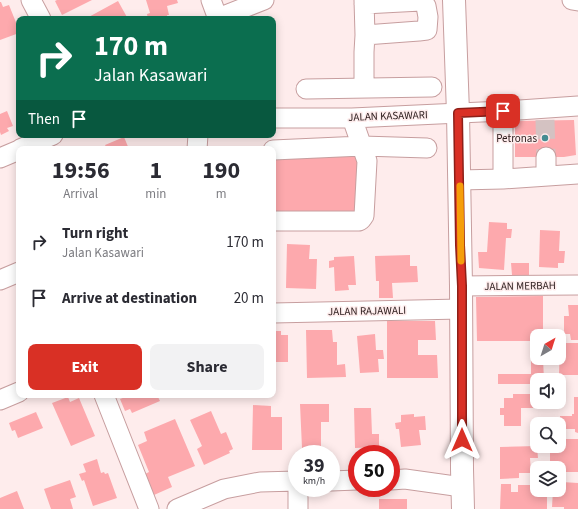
<!DOCTYPE html>
<style>
:root{--surface:#fff;--page:#f2f2f3;--text:#2b2b33;--muted:#7c7c81;--accent:#d93025}
body{margin:0;font-family:"Source Sans 3",sans-serif;background:var(--page);color:var(--text);height:100vh;display:flex;flex-direction:column;font-size:15px;white-space:nowrap}
*{box-sizing:border-box;margin:0}
p{font-size:13px;color:var(--muted)}
.icon{flex:none;width:22px;height:22px;fill:none;stroke:currentColor;stroke-width:2;stroke-linecap:round;stroke-linejoin:round}
.map{position:relative;flex:1;overflow:hidden}
.sheet{position:absolute;left:16px;top:146px;width:260px;height:252px;display:flex;flex-direction:column;background:var(--surface);border-radius:8px;box-shadow:0 2px 10px #0003}
.sheet>*{flex:none}
.banner{position:absolute;left:16px;top:16px;width:260px;height:122px;border-radius:8px;box-shadow:0 2px 10px #0003;background:#0b6e4f;color:#fff;overflow:hidden}
.needle{width:26px;rotate:39deg}
.tools{position:absolute;left:530px;top:329px;display:grid;gap:8px}
.tools a{display:grid;place-items:center;width:36px;height:36px;border-radius:8px;background:var(--surface);box-shadow:0 2px 10px #0003;font-size:20px}
.speed{position:absolute;left:288px;top:445px;display:flex;gap:8px;font-size:20px;font-weight:700;text-align:center}
.speed>*{display:grid;place-content:center;width:52px;height:52px;border-radius:50%;background:var(--surface);box-shadow:0 2px 10px #0003;line-height:1}
.speed small{font-size:10px;font-weight:400}
.speed .limit{border:6px solid #d22;background:#fff;color:#111}
.pin{position:absolute;display:grid;place-items:center;width:34px;height:34px;color:#fff;margin:-17px;border-radius:8px;box-shadow:0 2px 6px #0006}
.me{position:absolute;width:44px;margin:-22px;rotate:0deg;stroke-linejoin:round;filter:drop-shadow(0 0 3px #0008)}
.turn{display:flex;align-items:center;gap:14px;height:84px;padding:0 12px;font-size:18px}
.turn .icon{width:52px;height:52px;stroke-width:2.5}
.turn b{display:block;font-size:28px;line-height:34px}
.then{display:flex;align-items:center;height:38px;padding:0 12px;background:#0003;gap:8px;font-size:15px}
.eta{display:flex;justify-content:space-evenly;align-items:center;height:68px;text-align:center}
.eta b{font-size:24px;font-weight:700;line-height:28px}
.button{display:flex;gap:8px;margin-top:auto;padding:8px 12px}
.button a{flex:1;height:46px;border-radius:8px;background:var(--accent);color:#fff;font-size:16px;font-weight:700;line-height:46px;text-align:center}
.button a+a{background:var(--page);color:var(--text)}
ul{padding:0;list-style:none}
li{display:flex;align-items:center;gap:12px;height:56px;padding:0 12px}
li div{flex:1}
li b{display:block;font-size:15px}
li em{font-style:normal}
.map>svg:first-child{display:block}
.building{fill:#fda9ad}
.lines{fill:none;stroke-linecap:round;stroke-linejoin:round}
.minor-tunnel{stroke:#d4c2c2;stroke-width:19;stroke-dasharray:19 10;stroke-linecap:butt}
.minor-casing{stroke:#c79e9f;stroke-width:21}
.major-casing{stroke:#c79e9f;stroke-width:24}
.minor{stroke:#fff;stroke-width:19}
.major{stroke:#fff;stroke-width:22}
.route-casing{stroke:#8d1f18;stroke-width:10}
.route{stroke:#d93025;stroke-width:7}
.slow{stroke:#f59e0b;stroke-width:7}
.poi-dot{fill:#448c91;stroke:#feecec;stroke-width:1.5}
.labels{text-anchor:middle;dominant-baseline:central;stroke-width:3;stroke-linejoin:round;paint-order:stroke}
.street-label{font-size:11px;fill:#2a1b1b;stroke:#feecec}
.poi-label{font-size:11px;fill:#2a1b1b;stroke:#feecec;text-anchor:end}
</style>
<div class="map">
<svg width="578" height="509" viewBox="0 0 578 509">
<rect width="100%" height="100%" fill="#feecec"/>
<path class="building" d="M57,0H92L62,15L55,1Z
M146,0H177L178,3L167,6L169,15H167L168,19H148L147,14L150,13Z
M118,1L128,19H85Z
M0,2H1L3,7L9,5L19,30V33L0,40Z
M7,111L13,126L7,128L9,131L1,135L0,132V114Z
M574,120L576,155L564,157H515V121Z
M124,137L129,149H107L105,145Z
M273,154H359L360,212L273,218Z
M489,222L507,223V229H512L511,238H506L504,270L479,268L478,252H487Z
M540,230L560,231L559,251H565L564,263H558V268L539,267Z
M287,244L310,245L309,259H317L316,289L286,288Z
M410,255V266H417L418,282L392,283L393,298H379V281H376L375,256Z
M354,256L356,285H348L349,290L335,291L334,267L329,268V261L334,260V257Z
M511,263H529V275H512Z
M543,296V336H537V341H477L476,297Z
M568,305H578V340H571L570,334H564V316H569Z
M387,321H435L436,340H418V355H437L438,378H387Z
M306,330H332L333,342H337V365L345,364L346,377L307,378Z
M273,331H281V335H288V362H273Z
M375,334L376,350H383L384,359H378L379,372L360,373L357,336Z
M560,343H578V375H559Z
M531,359H543L544,380H537V384H498V374H531Z
M513,394H533V408H521V426H504V415H500V408H504V398H513Z
M131,395H157L160,401L132,413L130,409L125,411L120,399Z
M68,397L70,402L79,398L95,436L71,446L52,403Z
M574,397H578V433L575,432V429H560V416H572V414H574Z
M300,404H329V422H321V447L302,448Z
M253,405L271,406V417H282V450H252Z
M354,408H371L372,434H379V447L355,448Z
M211,411L221,434L226,432L233,449L229,451L230,453L204,465L197,449L202,446L190,420Z
M36,412L43,428L18,438L15,430L12,431L9,423Z
M414,414V417L425,416L426,430H419L421,445L401,447L399,429H396L395,423L401,422V415Z
M175,419L195,466L168,477L172,487L154,495L145,474L149,472L138,445L147,441L144,432Z
M562,439H578V472H563V464H550V446H562Z
M537,446L538,458H530L531,473H519V478L500,479V447Z
M97,459L101,473L104,472L105,474L108,473L117,498L93,506L84,480L82,481L79,474L86,472L83,464Z
M70,480L76,497L70,499L73,509H51L44,489Z
M562,482L578,483V509H564V507H552L553,490H559V486H561Z
M501,484H511V492H518V485H537V490H547V509H500Z
M17,491L24,509H0V498Z
M379,499H407V509H379Z"/>
<g class="lines">
<path class="minor-tunnel" d="M545,120L546,157"/>
<g class="minor-casing">
<path id="minor" d="M31,0L41,19
M211,0L218,19
M572,0L578,1
M364,4L421,1L426,6L428,17L427,30L419,31L365,35
M218,18L264,0
M364,88V52L365,35L364,0
M306,89L432,87
M273,118H352L503,111L578,106
M20,149L53,135
M197,149L198,135
M273,150L362,146L427,148
M546,157V176
M0,158L19,150
M503,179V111
M459,180L503,179L578,174
M273,221H359C362,220 362,218 364,216L367,161L352,118
M0,280L19,272
M461,286L578,285
M273,313L461,309
M104,395L149,509
M0,400L19,392
M391,480L405,479L462,487
M331,481L357,480
M298,488V509
M177,509L224,489L260,482L297,481"/>
</g>
<g class="major-casing">
<path id="major" d="M454,0L458,113L461,286L462,469L463,509"/>
</g>
<use href="#minor" class="minor"/>
<use href="#major" class="major"/>
</g>
<g class="lines">
<g class="route-casing">
<path id="route" d="M462,440V286L460,245L458,113L503,111"/>
</g>
<use href="#route" class="route"/>
<path class="slow" d="M460,186L461,261"/>
</g>
<circle class="poi-dot" cx="545" cy="138" r="4"/>
<g class="labels">
<g class="street-label">
<text transform="translate(388 116) rotate(-2)">JALAN KASAWARI</text>
<text transform="translate(520 286) rotate(-1)">JALAN MERBAH</text>
<text transform="translate(367 311) rotate(-1)">JALAN RAJAWALI</text>
</g>
<g class="poi-label">
<text x="537" y="138">Petronas</text>
</g>
</g>
</svg>
<div class="tools">
<a><svg class="needle" viewBox="-14 -14 28 28"><path d="M0-13l5 13h-10z" fill="#e53935"/><path d="M0 13l5-13h-10z" fill="#7c7c81"/></svg></a>
<a><svg class="icon" aria-label="sound" viewBox="0 0 24 24"><path d="M4 9h4l5-4v14l-5-4H4zM17 9q2 3 0 6"/></svg></a>
<a><svg class="icon" aria-label="search" viewBox="0 0 24 24"><circle cx="10" cy="10" r="6"/><path d="M15 15l6 6"/></svg></a>
<a><svg class="icon" aria-label="layers" viewBox="0 0 24 24"><path d="M12 4l9 5-9 5-9-5zM3 14l9 5 9-5"/></svg></a>
</div>
<div class="speed"><div>39<small>km/h</small></div><div class="limit">50</div></div>
<div class="pin" style="left:503px;top:111px;background:#d93025"><svg class="icon" aria-label="arrive" viewBox="0 0 24 24"><path d="M6 21V4h12l-3 4 3 4H6"/></svg></div>
<svg class="me" style="left:462px;top:440px" viewBox="-20 -20 40 40"><path d="M0-17L14 15 0 8-14 15z" fill="#d93025" stroke="#fff" stroke-width="4"/></svg>
<div class="banner">
<div class="turn"><svg class="icon" aria-label="right" viewBox="0 0 24 24"><path d="M7 20v-9h11M14 6l5 5-5 5"/></svg><div><b>170 m</b>Jalan Kasawari</div></div>
<div class="then">Then<svg class="icon" aria-label="arrive" viewBox="0 0 24 24"><path d="M6 21V4h12l-3 4 3 4H6"/></svg></div>
</div>
<section class="sheet">
<div class="eta">
<div><b>19:56</b><p>Arrival</p></div>
<div><b>1</b><p>min</p></div>
<div><b>190</b><p>m</p></div>
</div>
<ul>
<li><svg class="icon" aria-label="right" viewBox="0 0 24 24"><path d="M7 20v-9h11M14 6l5 5-5 5"/></svg><div><b>Turn right</b><p>Jalan Kasawari</p></div><em>170 m</em></li>
<li><svg class="icon" aria-label="arrive" viewBox="0 0 24 24"><path d="M6 21V4h12l-3 4 3 4H6"/></svg><div><b>Arrive at destination</b></div><em>20 m</em></li>
</ul>
<div class="button"><a>Exit</a><a>Share</a></div>
</section>
</div>
